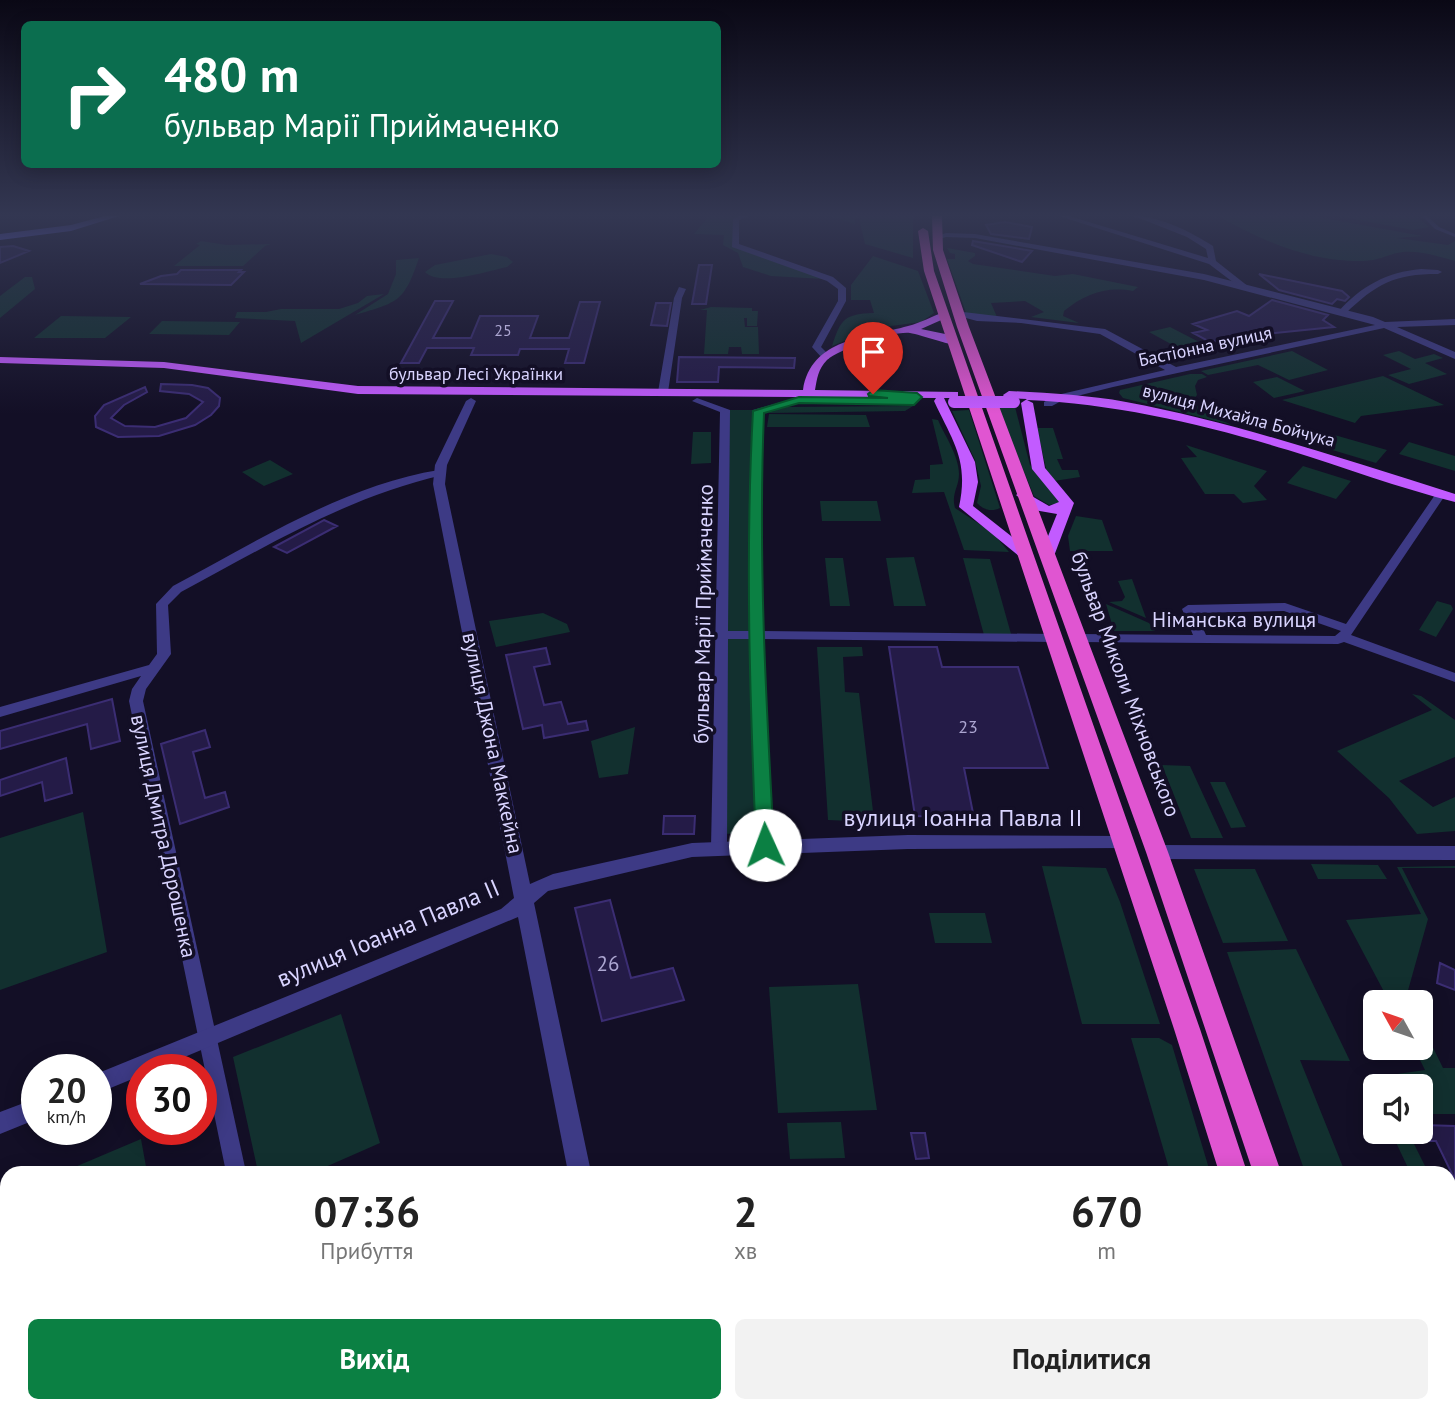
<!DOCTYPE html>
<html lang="uk">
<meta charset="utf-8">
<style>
:root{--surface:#fff;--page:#f2f2f2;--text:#222;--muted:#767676;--accent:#0b8043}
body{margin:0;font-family:"PT Sans",sans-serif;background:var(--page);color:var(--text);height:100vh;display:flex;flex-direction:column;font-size:26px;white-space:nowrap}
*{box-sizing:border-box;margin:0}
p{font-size:23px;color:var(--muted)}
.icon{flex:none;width:38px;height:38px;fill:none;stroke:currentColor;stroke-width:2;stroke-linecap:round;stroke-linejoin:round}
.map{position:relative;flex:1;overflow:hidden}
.side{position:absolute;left:0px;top:1166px;width:1456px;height:247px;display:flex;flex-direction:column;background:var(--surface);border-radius:21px 21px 0 0;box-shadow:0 4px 18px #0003}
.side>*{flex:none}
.hud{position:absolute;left:21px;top:21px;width:700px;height:147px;border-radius:10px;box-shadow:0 4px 18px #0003;background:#0b6e4f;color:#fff;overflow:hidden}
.needle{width:46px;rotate:310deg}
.buttons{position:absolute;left:1363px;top:990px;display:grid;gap:14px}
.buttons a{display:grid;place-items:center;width:70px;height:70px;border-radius:10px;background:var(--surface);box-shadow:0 4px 18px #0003;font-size:35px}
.speed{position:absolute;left:21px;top:1054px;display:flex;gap:14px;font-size:35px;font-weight:700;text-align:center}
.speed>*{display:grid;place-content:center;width:91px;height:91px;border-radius:50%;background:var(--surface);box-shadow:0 4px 18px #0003;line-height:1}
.speed small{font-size:18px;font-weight:400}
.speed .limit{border:10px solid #d22;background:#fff;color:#111}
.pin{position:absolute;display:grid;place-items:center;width:60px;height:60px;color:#fff;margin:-72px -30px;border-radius:50% 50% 50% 0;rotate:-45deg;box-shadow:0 0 7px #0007}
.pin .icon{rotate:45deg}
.me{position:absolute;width:77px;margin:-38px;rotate:358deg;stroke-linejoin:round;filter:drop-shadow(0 0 5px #0008)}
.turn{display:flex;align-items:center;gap:24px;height:147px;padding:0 28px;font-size:32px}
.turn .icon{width:91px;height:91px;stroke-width:2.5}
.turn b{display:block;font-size:49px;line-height:60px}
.eta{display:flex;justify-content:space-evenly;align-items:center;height:119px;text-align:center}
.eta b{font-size:42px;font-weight:800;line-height:49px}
.action{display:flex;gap:14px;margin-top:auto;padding:14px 28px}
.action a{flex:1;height:80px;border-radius:10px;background:var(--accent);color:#fff;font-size:28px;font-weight:800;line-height:80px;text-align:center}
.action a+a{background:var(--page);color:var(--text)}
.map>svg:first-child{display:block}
.green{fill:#12302f}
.building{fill:#241b47;stroke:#3b2d73;stroke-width:2}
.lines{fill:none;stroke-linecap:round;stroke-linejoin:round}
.pedestrian{fill:#3d3a85;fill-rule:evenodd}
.minor{fill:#3d3a85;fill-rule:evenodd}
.tertiary{fill:#3d3a85;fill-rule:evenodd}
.secondary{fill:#6f6bff;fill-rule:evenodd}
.primary{fill:#c25bff;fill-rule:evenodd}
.trunk{fill:#e055d1;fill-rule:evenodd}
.primary-bridge{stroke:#c25bff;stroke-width:12}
.route{fill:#0b8043;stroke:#07532c;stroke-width:2}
.labels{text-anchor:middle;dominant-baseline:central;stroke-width:7;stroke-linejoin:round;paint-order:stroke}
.far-number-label{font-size:16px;fill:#aca6d1}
.far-street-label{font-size:18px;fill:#d9d4ff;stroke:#130f26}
.number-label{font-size:18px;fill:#aca6d1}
.street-label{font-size:21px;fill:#d9d4ff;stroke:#130f26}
.near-number-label{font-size:21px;fill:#aca6d1}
.near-street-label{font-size:24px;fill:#d9d4ff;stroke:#130f26}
</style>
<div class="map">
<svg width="1455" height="1412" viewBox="0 0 1455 1412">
<rect width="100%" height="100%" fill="#130f26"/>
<path class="green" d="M709,216H742L739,217L733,245L824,279L771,276L743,267L738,253L723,245L724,235L694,234Z
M830,216H913V258L865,244L859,218L855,219V224Z
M1218,216H1312L1423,236L1397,238L1448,245L1455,241V261C1437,256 1422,251 1403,252C1393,253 1386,257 1377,259C1368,262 1349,261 1339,260C1293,255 1258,238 1218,216Z
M1337,216H1416L1429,227L1413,230Z
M201,241L227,245L271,244L265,246L243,266H174L200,245L196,244Z
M947,248L975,253V256L968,261L973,264L1055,276L1073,274L1138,287L1133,291C1106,286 1085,294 1064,311L1063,316L1079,323L1031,317L1044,312L1025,301L991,303L997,317L966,313L947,259H955V254L950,253Z
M491,254L507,257L513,262L507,267C488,271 440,287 425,272L435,265Z
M873,256L918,271L934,313L921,322L876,328L832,346C841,319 844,314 874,313L870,300H851V285Z
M419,258C404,302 399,302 355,315L388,294L396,274V260Z
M25,277H32L35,289L0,318V296Z
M384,294L301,343L295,321L235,318L237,312H266L281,309H339L358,303L367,296Z
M711,307L752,308V311H758L757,326H747V318H744L745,327H758L759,354H742L741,347H729L728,354H704L707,310H700Z
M61,316L131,317L105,338H34Z
M162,321L240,322L229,335L149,334Z
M1170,327L1203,344L1180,349L1149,332Z
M1292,351L1328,370L1289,380L1258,365L1208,375L1201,371Z
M1399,351L1415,359L1434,354L1443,358L1425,363L1447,374L1409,384L1388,375L1411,369L1383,355Z
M1190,374H1202L1207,377L1198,380L1195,386L1197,395L1193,400C1203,415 1217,418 1232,425L1123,398L1119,393L1120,390Z
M1383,376L1444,405L1361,416L1355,423L1282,400Z
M1277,377L1305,391L1274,398L1253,382Z
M913,406L905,411L768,413L787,407Z
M997,407H1015L1030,465L1058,495L1059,503L1049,505L1034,496Z
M725,410H758L755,480L765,833L719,834Z
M969,410L1000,508C992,512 983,510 977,503L981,486L975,460L952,411Z
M769,414L866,415L870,427H767Z
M932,419L938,420C945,436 959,456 959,474C959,487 951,494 955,508L993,533L1009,552L964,550L944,492L912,493L915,480L930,479V465L943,464Z
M1037,428H1053L1063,459H1057L1062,470H1078L1080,477L1054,481L1047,473Z
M693,432H711V463L691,464Z
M1331,434L1387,450L1376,463L1319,446Z
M1409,442L1455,456V471L1399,454Z
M1186,445L1267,471L1254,486L1267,500L1243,503L1234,494H1205L1181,458L1197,457Z
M270,460L293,474L264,486L242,472Z
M1303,466L1351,481L1336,499L1287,483Z
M820,501H877L881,521H822Z
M1076,516L1102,520L1113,551H1070L1068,536Z
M914,557L926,606H894L886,558Z
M825,558H843L850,606H830Z
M963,558L990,559L1011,634L984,635Z
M1132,579L1146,618L1109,602L1122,601L1125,597L1118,581Z
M1437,601L1451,605L1453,609L1436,637L1419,630Z
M1106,604L1149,623L1155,631H1114Z
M543,613L567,624L570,632L496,647L489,621Z
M817,647H862L863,656L843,657L845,692L859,693L875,828L851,829L850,821L828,820Z
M1412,694L1421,696L1455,720V757L1399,781L1433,807L1455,797V831L1417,834L1389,798L1337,751L1432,710Z
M635,727L628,774L599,778L591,741Z
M1162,765L1190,766L1223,838H1191Z
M1225,782L1246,827L1231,828L1210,782Z
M83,812L107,952L0,990V838Z
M1311,864L1378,865L1387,879H1318Z
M1042,866L1106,868L1120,902L1160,1024H1082Z
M1455,866V868H1402L1428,919L1407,994L1411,1003H1390L1346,920L1421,914L1397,867Z
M1194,869H1255L1288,941L1223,943Z
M929,913H985L992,943H935Z
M1296,949L1350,1061L1300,1060L1345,1172H1305L1227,952Z
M858,984L877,1110L778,1113L769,987Z
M341,1014L380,1143L314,1172H258L233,1057Z
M1421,1023L1443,1068H1455V1114H1421V1087H1395L1390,1075L1425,1070L1414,1048H1421Z
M1131,1038H1159L1172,1045L1210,1172H1170Z
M841,1122L845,1158L790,1159L787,1123Z
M1391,1132H1408L1428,1172H1410Z
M141,1139L147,1172H63Z
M7,1197V1405H186L188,1412H0V1200Z"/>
<path class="building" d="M1005,222L1032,227L1029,239L991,234L986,225Z
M973,241L997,245L1032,251L1022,262L972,245Z
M13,246L29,251L0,263V247Z
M699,265H712L706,304H692Z
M181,270H241L239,272H244L231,285L140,284L161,276L177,274Z
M1259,274L1342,291L1349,297L1345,301L1337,299L1332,304L1279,290Z
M1272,300L1328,315L1323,320L1334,327L1266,334L1239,342L1223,339L1210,342L1193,333L1207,330L1193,324L1237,311L1249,316Z
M435,301H453L433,338H471L480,316H538L530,338H569L580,302H600L584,363H565L569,349H520L518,355H471L474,348H427L419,363H401Z
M656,303H671L667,326L651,325Z
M679,357L795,358L794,368L719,367L718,382H677Z
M161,384L192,385L208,388L220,398L219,406L211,415L195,425L159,436L118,437L96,427L95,416L104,405L145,387L147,392L124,405L111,418L125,426L155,427L186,418L203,402L189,394L160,391Z
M324,520L337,526L287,553L274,547Z
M889,647H937L942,667H1018L1048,768H964L974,818L915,816Z
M546,648L550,664L534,667L544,705L561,702L568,724L586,721L588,730L544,738L542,725L523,729L506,655Z
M112,699L120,741L91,749L87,724L0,749V731Z
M205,730L210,747L193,752L205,798L225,792L229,807L180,824L161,744Z
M66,758L72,793L45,801L42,782L0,796V780Z
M664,816H695L694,834H663Z
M610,900L631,978L673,968L684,1000L602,1021L575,908Z
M1440,963L1455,970V990L1437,983Z
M1422,1125L1455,1126V1180L1436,1141H1430Z
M911,1133H925L929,1158L916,1159Z"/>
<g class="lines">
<path class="pedestrian" d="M1422,216H1427L1439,227L1455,234V237L1435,229Z"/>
<path class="minor" d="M739,216H749L739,220V244L833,277L846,288V301L821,347L829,355V359H823L812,347L838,301V289L827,281L732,247L733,219Z
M1059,216H1069L1208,258L1206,249L1187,237L1134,216C1160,216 1191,232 1213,246L1216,261L1249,287L1242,289L1209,264Z
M1421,269L1438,270L1442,272L1438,274C1394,274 1376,284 1345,314L1338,312C1361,286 1387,272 1421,269Z
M679,287L686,289L682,298L668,392L663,395L658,392L674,298Z
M799,397L804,400L802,402L763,412L760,480L761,631L1054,634L1061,638L1054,642L762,639L773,845L771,849L765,851L759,849L757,845L749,639H728L727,847L725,851L719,853L713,851L711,847L720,412L692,401L697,398L730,410L728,631H749L750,480L753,410Z
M439,470L443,471V475C347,497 267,546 181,592L168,605L171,654L146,689L143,701L246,1172H226L129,701L132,689L141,676L0,717V707L149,665L157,654L156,604L173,586C256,542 345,485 439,470Z
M1441,491L1446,494L1351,635L1455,673V682L1344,642L1338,644L1077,642L1070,638L1077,634L1193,635L1182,609L1188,605L1285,603L1346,624L1437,492ZM1284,611L1341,631L1335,636L1206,635L1196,613Z
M271,1405H295L297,1412H273Z
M482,1405H515L512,1412H479Z"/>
<path class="tertiary" d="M946,233L975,234L1204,274L1373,317L1385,322L1455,319V325L1397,327L1455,352V359L1384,328L1113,387L1065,399L1052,406H1044V402L1057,395L1165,370L1100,334L1021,323L977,321L955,315V311L1105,329L1176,367L1375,325L1204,280L975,238L946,237L936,240L932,238Z
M471,398L476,401L447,465L445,484L530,884L553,874L692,843L908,835L1124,836L1130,838L1133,843L1130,848L908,849L692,857L548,891L534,903L591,1172H568L518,917L156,1069H142V1075L96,1094V1074L501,909L514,898L433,484L435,465L466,401Z
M1157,845L1455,846V860L1157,859L1151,857L1148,852L1151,847Z
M37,1098V1119L0,1134V1112Z
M613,1405H641L642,1412H614Z"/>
<path class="secondary" d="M105,216H119L71,231L0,240V234L71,225Z"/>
<path class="primary" d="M944,312L948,313V317L921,329L950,335L958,341V345C952,346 922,335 910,333C893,331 841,348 827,360C818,369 817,379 815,390L958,392V398H944L975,462L978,482L973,506L1030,551L1032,554L1030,557H1020L959,507C969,460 953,442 934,401L936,398L358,394L164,368L0,363V357L164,362L358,386L803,390C811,338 866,338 908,326C921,323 932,316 944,312Z
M1009,391C1048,393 1087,395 1126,402C1238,423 1346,460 1455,494V502C1399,488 1343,467 1288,450C1202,424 1117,404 1027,400L1033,403L1045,468L1074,503L1054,556L1047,560L1040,556L1057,514L1034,510L1016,495L1023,491L1049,506L1059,502L1032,469L1021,403L1027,399L1005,398L1003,395Z"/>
<path class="trunk" d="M932,216H942L943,250L969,327L1168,852L1281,1172H1253L1146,852L957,327L933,250Z
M923,228L928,231L934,271L1200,1029L1247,1172H1219L1174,1029L924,271L918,231Z
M1287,1405H1321L1323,1412H1289Z
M1327,1405H1361L1363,1412H1329Z"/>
<path class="primary-bridge" d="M954,402H1014"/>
</g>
<linearGradient id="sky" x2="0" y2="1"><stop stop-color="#0a0815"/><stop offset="0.52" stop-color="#333752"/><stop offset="1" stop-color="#333752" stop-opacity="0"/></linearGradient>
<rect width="1455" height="414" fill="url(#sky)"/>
<path class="route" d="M873,390L917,393L922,397L914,405L799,403L764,413C758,557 766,701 774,845L772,850H759L756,845C750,700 745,556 753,411L799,397L888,398L869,396L868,394Z"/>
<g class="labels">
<g class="far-number-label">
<text x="503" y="330">25</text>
</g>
<g class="far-street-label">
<text transform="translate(1205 346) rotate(-12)">Бастіонна вулиця</text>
<text x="476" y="373">бульвар Лесі Українки</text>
<text transform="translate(1239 415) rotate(15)">вулиця Михайла Бойчука</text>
</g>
<g class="number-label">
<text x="968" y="726">23</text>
</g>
<g class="street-label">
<text transform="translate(703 614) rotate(-89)">бульвар Марії Приймаченко</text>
<text x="1234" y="619">Німанська вулиця</text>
<text transform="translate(1126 684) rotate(70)">бульвар Миколи Міхновського</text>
<text transform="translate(493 743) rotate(78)">вулиця Джона Маккейна</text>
<text transform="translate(164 836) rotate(78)">вулиця Дмитра Дорошенка</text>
</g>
<g class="near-number-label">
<text x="608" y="963">26</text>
</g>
<g class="near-street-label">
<text x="963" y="817">вулиця Іоанна Павла II</text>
<text transform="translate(388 933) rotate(-23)">вулиця Іоанна Павла II</text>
</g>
</g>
</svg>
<div class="buttons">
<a><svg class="needle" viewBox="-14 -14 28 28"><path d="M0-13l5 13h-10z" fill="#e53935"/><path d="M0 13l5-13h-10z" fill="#767676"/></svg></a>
<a><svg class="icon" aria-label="sound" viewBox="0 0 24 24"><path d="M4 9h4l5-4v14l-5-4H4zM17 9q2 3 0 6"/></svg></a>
</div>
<div class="speed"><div>20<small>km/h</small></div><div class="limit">30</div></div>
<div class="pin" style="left:873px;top:394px;background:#d93025"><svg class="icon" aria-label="arrive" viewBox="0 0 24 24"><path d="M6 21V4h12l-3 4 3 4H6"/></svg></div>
<svg class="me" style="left:765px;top:845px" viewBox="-20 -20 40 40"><circle r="19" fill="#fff"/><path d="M0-13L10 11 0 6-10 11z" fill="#0b8043"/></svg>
<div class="hud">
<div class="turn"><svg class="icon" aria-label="right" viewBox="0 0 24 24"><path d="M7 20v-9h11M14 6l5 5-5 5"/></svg><div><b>480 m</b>бульвар Марії Приймаченко</div></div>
</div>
<section class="side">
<div class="eta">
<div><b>07:36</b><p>Прибуття</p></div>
<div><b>2</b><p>хв</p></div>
<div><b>670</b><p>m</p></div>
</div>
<div class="action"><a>Вихід</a><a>Поділитися</a></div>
</section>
</div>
